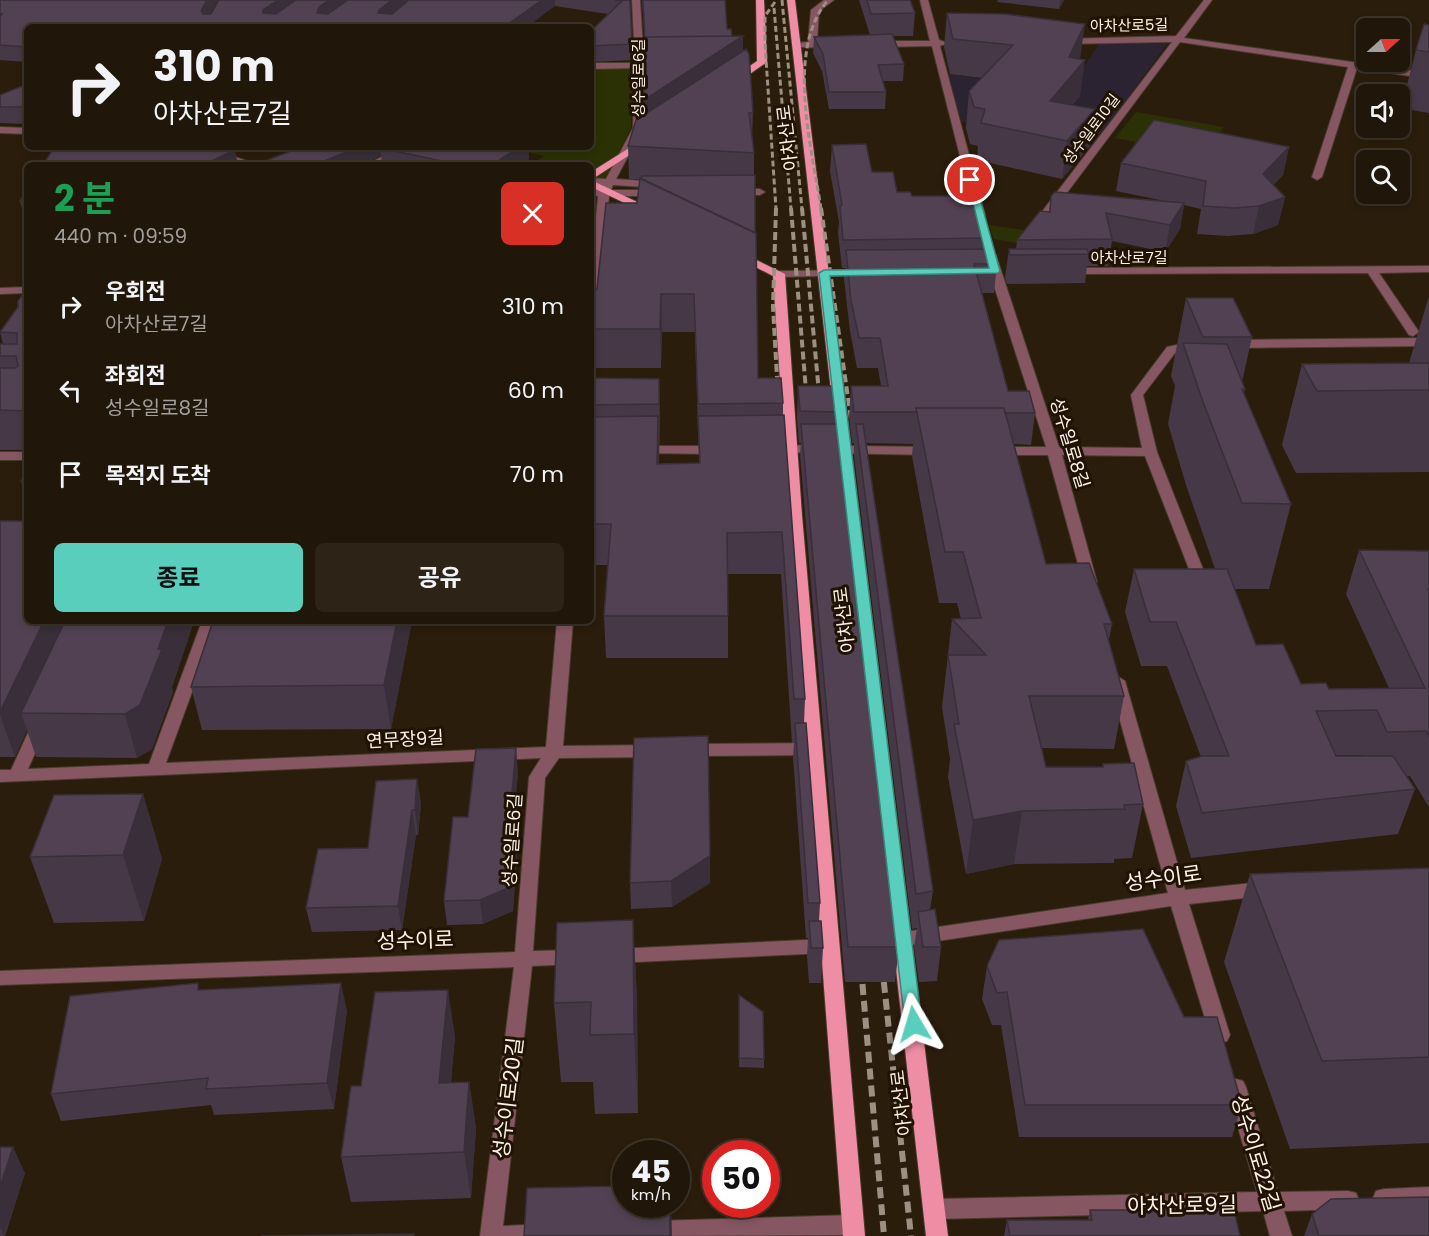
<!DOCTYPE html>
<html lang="ko">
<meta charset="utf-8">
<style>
:root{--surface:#201609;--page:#2d2317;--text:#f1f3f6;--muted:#a29f9c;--line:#3d352a;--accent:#5acebd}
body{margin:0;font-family:Poppins,"Noto Sans KR",sans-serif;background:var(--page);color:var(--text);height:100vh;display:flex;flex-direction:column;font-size:22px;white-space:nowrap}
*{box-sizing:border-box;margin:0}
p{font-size:20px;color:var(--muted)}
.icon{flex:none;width:33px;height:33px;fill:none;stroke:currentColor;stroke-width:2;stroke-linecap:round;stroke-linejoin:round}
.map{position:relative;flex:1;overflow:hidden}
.side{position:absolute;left:24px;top:162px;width:570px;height:462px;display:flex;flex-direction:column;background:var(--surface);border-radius:9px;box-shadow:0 3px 9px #0003,0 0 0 2px var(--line)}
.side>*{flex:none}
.banner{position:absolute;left:24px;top:24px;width:570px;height:126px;border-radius:9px;box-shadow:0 3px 9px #0003,0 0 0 2px var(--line);background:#201609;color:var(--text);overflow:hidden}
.needle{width:39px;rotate:69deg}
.tools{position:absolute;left:1356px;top:18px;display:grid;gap:12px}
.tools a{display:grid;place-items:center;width:54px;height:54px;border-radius:9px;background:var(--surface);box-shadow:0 3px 9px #0003,0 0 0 2px var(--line);font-size:30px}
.speed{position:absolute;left:612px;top:1140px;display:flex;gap:12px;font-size:30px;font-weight:700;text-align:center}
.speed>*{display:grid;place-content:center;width:78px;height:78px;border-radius:50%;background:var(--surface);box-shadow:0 3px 9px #0003,0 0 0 2px var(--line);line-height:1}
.speed small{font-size:15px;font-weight:400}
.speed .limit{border:9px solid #d22;background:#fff;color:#111}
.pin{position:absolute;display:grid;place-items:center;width:51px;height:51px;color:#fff;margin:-26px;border:3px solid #fff;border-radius:50%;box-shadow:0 2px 6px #0007}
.me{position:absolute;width:66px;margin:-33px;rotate:353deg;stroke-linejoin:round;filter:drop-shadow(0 0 4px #0008)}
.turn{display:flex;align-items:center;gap:21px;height:126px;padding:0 30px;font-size:27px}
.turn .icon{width:78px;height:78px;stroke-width:2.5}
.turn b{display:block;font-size:42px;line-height:51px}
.round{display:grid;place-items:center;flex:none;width:63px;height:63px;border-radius:9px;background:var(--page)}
.headline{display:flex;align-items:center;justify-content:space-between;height:102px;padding:0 30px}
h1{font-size:36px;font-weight:700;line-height:45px;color:#1e9e55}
.primary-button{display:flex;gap:12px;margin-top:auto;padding:12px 30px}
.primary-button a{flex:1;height:69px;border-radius:9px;background:var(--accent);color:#111;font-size:24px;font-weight:700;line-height:69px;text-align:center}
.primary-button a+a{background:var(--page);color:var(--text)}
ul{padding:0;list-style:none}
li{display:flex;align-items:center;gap:18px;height:84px;padding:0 30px}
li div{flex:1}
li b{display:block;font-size:22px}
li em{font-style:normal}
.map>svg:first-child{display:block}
.commercial{fill:#2b2332}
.green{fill:#2b3105}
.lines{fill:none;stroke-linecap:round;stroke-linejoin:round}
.minor-casing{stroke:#483b2b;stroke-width:2}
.major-casing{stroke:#483b2b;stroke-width:2}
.minor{fill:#865762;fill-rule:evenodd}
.major{fill:#ef8da4;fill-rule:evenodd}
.rail-far2{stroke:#9c9082;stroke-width:3;stroke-dasharray:6 3;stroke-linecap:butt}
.rail-far1{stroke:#9c9082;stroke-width:4;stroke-dasharray:8 4;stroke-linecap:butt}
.rail{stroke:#9c9082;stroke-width:6;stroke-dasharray:11 6;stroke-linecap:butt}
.wall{fill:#473847;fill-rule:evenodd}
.shaded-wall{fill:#392e39}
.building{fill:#524152;stroke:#392e39;stroke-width:1.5}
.route{fill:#5acebd;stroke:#3a867b;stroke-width:1.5}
.labels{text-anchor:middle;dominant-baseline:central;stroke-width:6;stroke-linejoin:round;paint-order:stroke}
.far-street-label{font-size:15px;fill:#fbf1e7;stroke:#211304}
.street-label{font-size:18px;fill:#fbf1e7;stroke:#211304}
.near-street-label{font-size:21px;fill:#fbf1e7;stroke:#211304}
</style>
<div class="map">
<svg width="1429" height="1236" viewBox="0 0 1429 1236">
<rect width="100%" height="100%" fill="#2b1d0c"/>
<path class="commercial" d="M1099,44H1167L1093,146L962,122L947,74L1068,90Z"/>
<path class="green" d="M633,68L631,128L600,190H591V165H531L544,156L503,147H591V69Z
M1136,112L1224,127L1203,155L1115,138Z
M989,225L1024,230L1016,243L994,239Z"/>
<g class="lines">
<g class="minor-casing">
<path id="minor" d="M632,0H640L644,62L653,65L644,68L643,128L616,179L659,182L664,185L659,188L613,185L611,190H657L662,193L657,196H609L597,327L591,331V269L598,196H591V190H600L603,185L591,184V178L606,179L633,128L635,68L591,69V63H635Z
M824,0H834L819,11L817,42H833L837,45L833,48L794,47V43L808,42L811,10Z
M920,0H928L939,40L948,43L940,46L985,215L984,217L980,218L975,215L932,46L878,47L874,44L878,41H930Z
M1204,0H1212L1184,38L1429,73V79L1357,68L1322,177L1317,180L1312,177L1348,67L1180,42L1039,230H1031V226L1172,42L1064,44L1061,43V39L1176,36Z
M0,127L27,128V134L0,133Z
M191,147H206L259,165H244Z
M400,147H413L379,165H366Z
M737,188L760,189L765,192L760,195L731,194V190Z
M990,252L996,255L1059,447L1142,448L1131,395L1167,347L1195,341L1201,345L1199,348L1175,353L1143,395L1157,452L1210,587L1208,590H1198L1196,587L1145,456L1062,455L1097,582L1090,586L1083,582L1048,455H996L989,451L996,447H1046L984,255Z
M1429,266V272L1379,273L1419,332L1413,336L1409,335L1368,273L1066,274L1060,271L1066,268Z
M865,270L871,273L869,275L779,277L773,274L779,271Z
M27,287V293L0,294V288Z
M1429,338V346L1231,348L1225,344L1231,340Z
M777,445L933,447L940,451L933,455L772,452L770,449L772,446Z
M639,446H717L724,450L717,454L634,453L632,450Z
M0,452H27V460H0Z
M202,621H218L166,763L546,747L557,621H573L563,746L653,745L659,747L661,751L659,755L653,757L559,758L545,778L533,951L576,950L583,952L585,957L583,962L576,964L532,966L503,1226L545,1224L553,1227L555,1236H480L514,967L0,985V971L515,952L529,777L541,758L0,782V770H11L32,724L34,720H46L48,724L28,769L149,764Z
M1117,676L1125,681L1185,890L1263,882L1269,884L1272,889L1269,894L1263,896L1189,904L1230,1035L1227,1041L1220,1043L1213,1041L1210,1035L1171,906L904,946L897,944L895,939L897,934L904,932L1168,893L1109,681Z
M812,743L818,745L820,749L818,753L812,755L689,756L683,754L681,750L683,746L689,744Z
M827,939L834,941L836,946L834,951L827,953L615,963L608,961L606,956L608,951L615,949Z
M1236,1079L1243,1081L1246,1087L1278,1192L1348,1191L1356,1193L1359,1200L1356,1207L1348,1209L1284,1211L1292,1236H1270L1263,1211L935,1219L927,1216L924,1209L927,1202L935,1199L1257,1192L1226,1087L1229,1081Z
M1429,1187V1205L1384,1207L1376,1205L1373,1198L1376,1191L1384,1189Z
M853,1215L861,1218L864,1225L861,1232L853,1235L644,1236L642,1231L645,1224L653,1221Z"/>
</g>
<g class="major-casing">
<path id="major" d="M756,0H764L767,62L737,83H731V79L757,61Z
M787,0H795L948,1236H926Z
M645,138L648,139V143L591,180L654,210L655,212L650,215L591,187V172Z
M740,252L785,274L802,515L865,1236H843L797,635L773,276L736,257L734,255Z"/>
</g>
<use href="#minor" class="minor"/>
<use href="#major" class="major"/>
<path class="rail-far2" d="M782,0L802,209
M775,2L765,16V44L776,209
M774,8L791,209
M821,209C812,148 785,51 828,0"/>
<path class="rail-far1" d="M776,208L773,307L778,395
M791,208L807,403
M802,208L820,404
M821,208L851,419"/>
<path class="rail" d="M882,965L911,1236
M861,967L884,1236"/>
</g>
<path class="wall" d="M0,0L211,14L219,0H630L633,60L591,62V31L608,14L555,6L27,27V62L0,60Z
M642,0H725L727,29L743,51L753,113L752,137L754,153V175L758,378L783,403V415L805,699L804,723L820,903L819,921L823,948L821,983H809L807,956L808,938H806L793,757L794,743H792L781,574H728V658H606L604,616L608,565H591V378L659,379L660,419L659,464L699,463L695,332H662L661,368H591V294L597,289L637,203L640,179H629L628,146L641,116V102L644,95L645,46Z
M859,0H910L915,13L913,36H893L904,64L903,81H883L886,92L885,109H829L822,71L813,53L814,37L870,35Z
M998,0H1064L1059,9L997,2Z
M947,13L1080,59V96L1072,105L1095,109L1090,146L1062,179L977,160L978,146L970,144L966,128L969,91L982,78L950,74L944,47Z
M1429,25V113L1401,108L1416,50Z
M27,84V124L0,123V95Z
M832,145L872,172L897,192L912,196L989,238L988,249L997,264L994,293H982L1008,391L1035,413L1031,445L1014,444L1046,564L1112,624L1109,640L1124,696L1114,749L1042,748L1046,767H1102L1103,764L1143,804L1132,858L1114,859V863L1014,864L966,874L948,777L950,759L942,707L952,619H961L957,603H939L912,456L913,444L866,443L933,891L930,910L941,947L937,981L919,982L914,947L917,928L912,929L854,456V443H852L849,417L851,386H881L878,368H857L850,331L844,279L845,268H842L838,233L839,222L830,171Z
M301,147H528L529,159L520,165H382L381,155L366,163Z
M1289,147L1283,175L1273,185L1285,197L1278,225L1253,234L1228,236L1197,234L1201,209L1184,205L1180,229L1165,252L1112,241L1108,266H1087L1085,283L1007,284L1005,278L1009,249H1016L1017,240L1049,212L1051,196L1165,201L1116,191L1121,163Z
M27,190V219H25L20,201Z
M27,288V450H0V344H3L0,332L18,307Z
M1429,296V472L1296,473L1282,445L1302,364L1409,363Z
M1186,298L1252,337L1242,382L1245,389L1244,393L1291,504L1269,589H1235L1256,645L1301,684L1329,689L1389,688L1346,594L1359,550L1429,551V807L1410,776H1406L1415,789L1398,834L1191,858L1176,806L1186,761L1201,757L1167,666H1141L1125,612L1134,569H1215L1186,485L1168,424L1175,386L1171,376ZM1336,755H1363L1364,756H1336Z
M798,386L836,412V424L899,947L895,982H845L800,455L801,443H799L797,417Z
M27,470V502L21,481Z
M0,521L27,621H194L172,687L173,692L152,749L137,758L36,757L27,730L15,757H0Z
M412,621L391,729L202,730L191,687Z
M634,738L710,883L672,907L631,909L630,883Z
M518,771L514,816H515L518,840L513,911L483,924L447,925L444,901L468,817Z
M417,779L421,804L418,835H416L402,930L312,932L306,908L368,848Z
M143,794L162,859L144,921L54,923L30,857Z
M1429,868V1143L1290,1149L1224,962L1250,874Z
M633,920L637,999L638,1113L595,1114L593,1082H561L554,1003Z
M987,966L1184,1017L1242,1105L1232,1137H1019L1001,1025H992L982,999Z
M200,989L347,1010L334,1109L214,1115L211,1105L61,1121L51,1094Z
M739,995L764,1059V1068L739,1067Z
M455,1036L451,1083L469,1082L476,1128L471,1198L351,1202L341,1157L361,1086Z
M0,1147L25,1173L5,1236H0Z
M1090,1210L1240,1236H1004L1007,1220H1088Z
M1312,1214L1429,1236H1304Z"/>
<path class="shaded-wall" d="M207,0H218L204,26L201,11Z
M278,0H303L266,27L263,13V10Z
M329,0H354L320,27L317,13L319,7Z
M392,0H414L381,25L379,10Z
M542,0H555V6L527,27H504Z
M1060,0H1064L1059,9Z
M1085,24L1080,59L1085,60L1080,96L1046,138L1050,101L1069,57Z
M743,36V68L642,135L641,102Z
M1095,109L1090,146L1062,179L1067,141Z
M121,147H133L124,165L120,150Z
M228,147H241L229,152Z
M358,147H396L380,148L381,155L360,165H315Z
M519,147H528L529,159L520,165H492Z
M1289,147L1283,175L1257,202L1263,174Z
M235,150L238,165H203Z
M592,182L594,218L591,245V192Z
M1285,197L1278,225L1253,234L1259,206Z
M1184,203L1180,229L1165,252L1170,225Z
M661,294L662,332L661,368L660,329Z
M659,379L660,419V444L659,404Z
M658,416L659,457L658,505L657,464Z
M44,621H77L21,713L27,730L15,757L0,715V712Z
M168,621H194L172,687L173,692L152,749L137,758L125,714L158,649Z
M397,621H412L391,729L384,685Z
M516,748L518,771L512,840L510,816Z
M417,779L421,804L418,835L415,810Z
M143,794L162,859L144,921L123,855Z
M412,810L416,835L402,930L398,906Z
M1022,811L1014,864L966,874L973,820Z
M515,816L518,840L513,911L483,924L480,900Z
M710,856V883L672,907L671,881Z
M633,920L637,999L638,1113L634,1034Z
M341,983L347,1010L334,1109L327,1083Z
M448,990L455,1036L446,1129L439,1083Z
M469,1082L476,1128L471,1198L464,1152Z
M13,1147L25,1173L4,1236L0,1227V1187Z
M670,1204H671L672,1236H670Z"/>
<path class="building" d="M0,0H207L201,11L203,14H211L219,0H278L263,10V13L276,14L296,0H329L319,7L317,13L328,14L348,0H392L379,10L378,13L392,14L409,0H542L504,27H27V47L0,45V16L2,14H0Z
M615,0H630L632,44L591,46V31L622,1Z
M643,0H725L727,29H731L732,36L645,37V39Z
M867,0H910L915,13L871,14Z
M947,13L1005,14L1085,24L1069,57L1085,60L1050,101L1095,109L1067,141L981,123L985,109L974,107L969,91L1013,45L953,39Z
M1424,24L1429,25V52L1416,50Z
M892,34L904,64L878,65L886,92H829L823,54L814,37Z
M743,36L641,102L644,95L645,37Z
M746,49L749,54L753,113H749L754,153L628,146L636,120Z
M27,84V107H0V95Z
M1154,120L1289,147L1263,174L1285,197L1259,206L1234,208L1203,206L1206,181L1121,163Z
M866,144L872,172H893L897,192H910L912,196H978L989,238L843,240L840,206L842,205L832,145Z
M54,147H121L120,150L133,149L134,147H225L235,150L203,165H43Z
M301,147H358L315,165H255Z
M382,147H519L492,165H461L380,148Z
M755,175V233L641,179L642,176Z
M640,178L756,233L758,378H781L783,403L698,404L694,294H661L660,329H591V294L597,289L606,203H637Z
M27,190V202L20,201Z
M1055,192L1184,203L1170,225L1106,213L1112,239L1017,240L1040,211L1050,212L1051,196Z
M993,249L997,264H974L1008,391H1029L1035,413H1005L1004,408H916V412H854L851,386H888L880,338H859L851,301L846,250Z
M1009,249H1087L1089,254L1010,255Z
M27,288V411L0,410V368H15L18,366L16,356H0V344H17V333L0,332L18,307V301Z
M1186,298H1233L1252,337H1203Z
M1183,343L1227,344L1245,389H1242L1291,504L1242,503L1203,402Z
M1429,363V390L1317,391L1302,364Z
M591,378L659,379V404L591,405Z
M798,386H833L836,412L800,411Z
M916,408H1004L1046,564L1089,563L1112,624H1104L1124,696H1029L1046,767H1103V764L1134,763L1143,804L1124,805L1125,809L1022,811L973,820L954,724H959L948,655H986L952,619L981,618L963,552H945Z
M784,415L805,699H794L782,532L727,533L728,616H604L611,524H591V417L658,416L657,464L700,463L698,416Z
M801,424H838L899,947H848Z
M856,424H863L933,891L916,894Z
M27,470V481H21Z
M0,521H27V621H44L0,712Z
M1359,550L1429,551V589H1428L1429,591V736L1426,731L1387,732L1377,710L1316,711L1336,756H1393L1415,789L1202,813L1186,761L1202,756H1229L1176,622H1150L1134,569H1227L1256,645L1283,644L1301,684L1326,683L1329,689L1425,688Z
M65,621H168L158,649H162L140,705L125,714L21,713Z
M213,621H397L384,685L191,687Z
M795,723H806L820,903H808Z
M708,736L710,856L671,881L630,883L634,738Z
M516,748L510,816H515L510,887L480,900L444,901L453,817H468L476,749Z
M417,779L415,810H412L398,906L306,908L318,849L368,848L376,781Z
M143,794L123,855L30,857L54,795Z
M1429,868V1057L1322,1061L1250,874Z
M935,909L941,947H923L918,912Z
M633,920L634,1034L590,1035L591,1002L554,1003L557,923Z
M809,921H821L823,948H811Z
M1143,929L1184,1017H1217L1242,1105H1025L1007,992L997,993L987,966L999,940Z
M198,983V990L341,983L327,1083L206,1089L208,1078L51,1094L70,996Z
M448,990L439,1083L469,1082L464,1152L341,1157L351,1086H361L375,992Z
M739,995L763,1012L764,1059L739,1058Z
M0,1147H13L0,1187Z
M626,1186V1204H670V1236H524L527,1188Z
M1429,1197V1236H1319L1312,1214L1331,1199Z
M1090,1210H1234L1240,1236H1010L1007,1220H1092Z
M414,1234V1236H261Z"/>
<path class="route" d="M967,178L975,180L1000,271L998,273L830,276L922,1024L920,1029L914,1031L907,1029L905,1024L819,273L824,270L989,268Z"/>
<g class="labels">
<g class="far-street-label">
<text transform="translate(1129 25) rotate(-1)">아차산로5길</text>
<text transform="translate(638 78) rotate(-90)">성수일로6길</text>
<text transform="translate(1091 129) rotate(-53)">성수일로10길</text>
<text x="1129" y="257">아차산로7길</text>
</g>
<g class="street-label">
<text transform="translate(787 138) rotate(-97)">아차산로</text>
<text transform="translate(1070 443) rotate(73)">성수일로8길</text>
<text transform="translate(844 620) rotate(-97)">아차산로</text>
<text transform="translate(405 739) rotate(-3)">연무장9길</text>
<text transform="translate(512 840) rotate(-86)">성수일로6길</text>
<text transform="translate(901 1103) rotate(-97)">아차산로</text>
</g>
<g class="near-street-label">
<text transform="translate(1163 878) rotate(-8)">성수이로</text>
<text transform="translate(415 940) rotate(-2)">성수이로</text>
<text transform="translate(508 1098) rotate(-83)">성수이로20길</text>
<text transform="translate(1256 1153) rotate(73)">성수이로22길</text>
<text transform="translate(1182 1205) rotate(-1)">아차산로9길</text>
</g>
</g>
</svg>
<div class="tools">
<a><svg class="needle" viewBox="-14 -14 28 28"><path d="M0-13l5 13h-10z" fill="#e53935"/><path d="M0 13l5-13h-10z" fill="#a29f9c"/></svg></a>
<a><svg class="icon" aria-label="sound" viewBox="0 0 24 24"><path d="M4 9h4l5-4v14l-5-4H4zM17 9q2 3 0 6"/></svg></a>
<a><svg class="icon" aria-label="search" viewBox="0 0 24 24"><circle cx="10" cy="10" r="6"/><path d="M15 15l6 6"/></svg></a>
</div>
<div class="speed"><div>45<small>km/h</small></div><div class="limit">50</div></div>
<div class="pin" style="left:970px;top:180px;background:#d93025"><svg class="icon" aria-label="arrive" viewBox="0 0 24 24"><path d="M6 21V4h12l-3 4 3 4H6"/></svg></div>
<svg class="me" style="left:914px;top:1024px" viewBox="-20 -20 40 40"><path d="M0-17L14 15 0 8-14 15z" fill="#5acebd" stroke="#fff" stroke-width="4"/></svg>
<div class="banner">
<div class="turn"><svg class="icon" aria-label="right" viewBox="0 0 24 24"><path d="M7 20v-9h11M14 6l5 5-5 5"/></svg><div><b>310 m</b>아차산로7길</div></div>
</div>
<section class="side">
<div class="headline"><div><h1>2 분</h1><p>440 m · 09:59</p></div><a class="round" style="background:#d93025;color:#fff"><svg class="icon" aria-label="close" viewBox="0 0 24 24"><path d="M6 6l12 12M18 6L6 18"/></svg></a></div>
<ul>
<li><svg class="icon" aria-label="right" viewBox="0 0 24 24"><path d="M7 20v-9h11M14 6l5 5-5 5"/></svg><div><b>우회전</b><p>아차산로7길</p></div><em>310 m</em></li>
<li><svg class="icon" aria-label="left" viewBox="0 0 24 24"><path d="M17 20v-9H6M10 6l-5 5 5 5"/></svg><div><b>좌회전</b><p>성수일로8길</p></div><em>60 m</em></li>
<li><svg class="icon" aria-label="arrive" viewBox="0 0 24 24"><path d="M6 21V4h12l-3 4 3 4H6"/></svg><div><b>목적지 도착</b></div><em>70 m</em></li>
</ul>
<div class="primary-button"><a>종료</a><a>공유</a></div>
</section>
</div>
